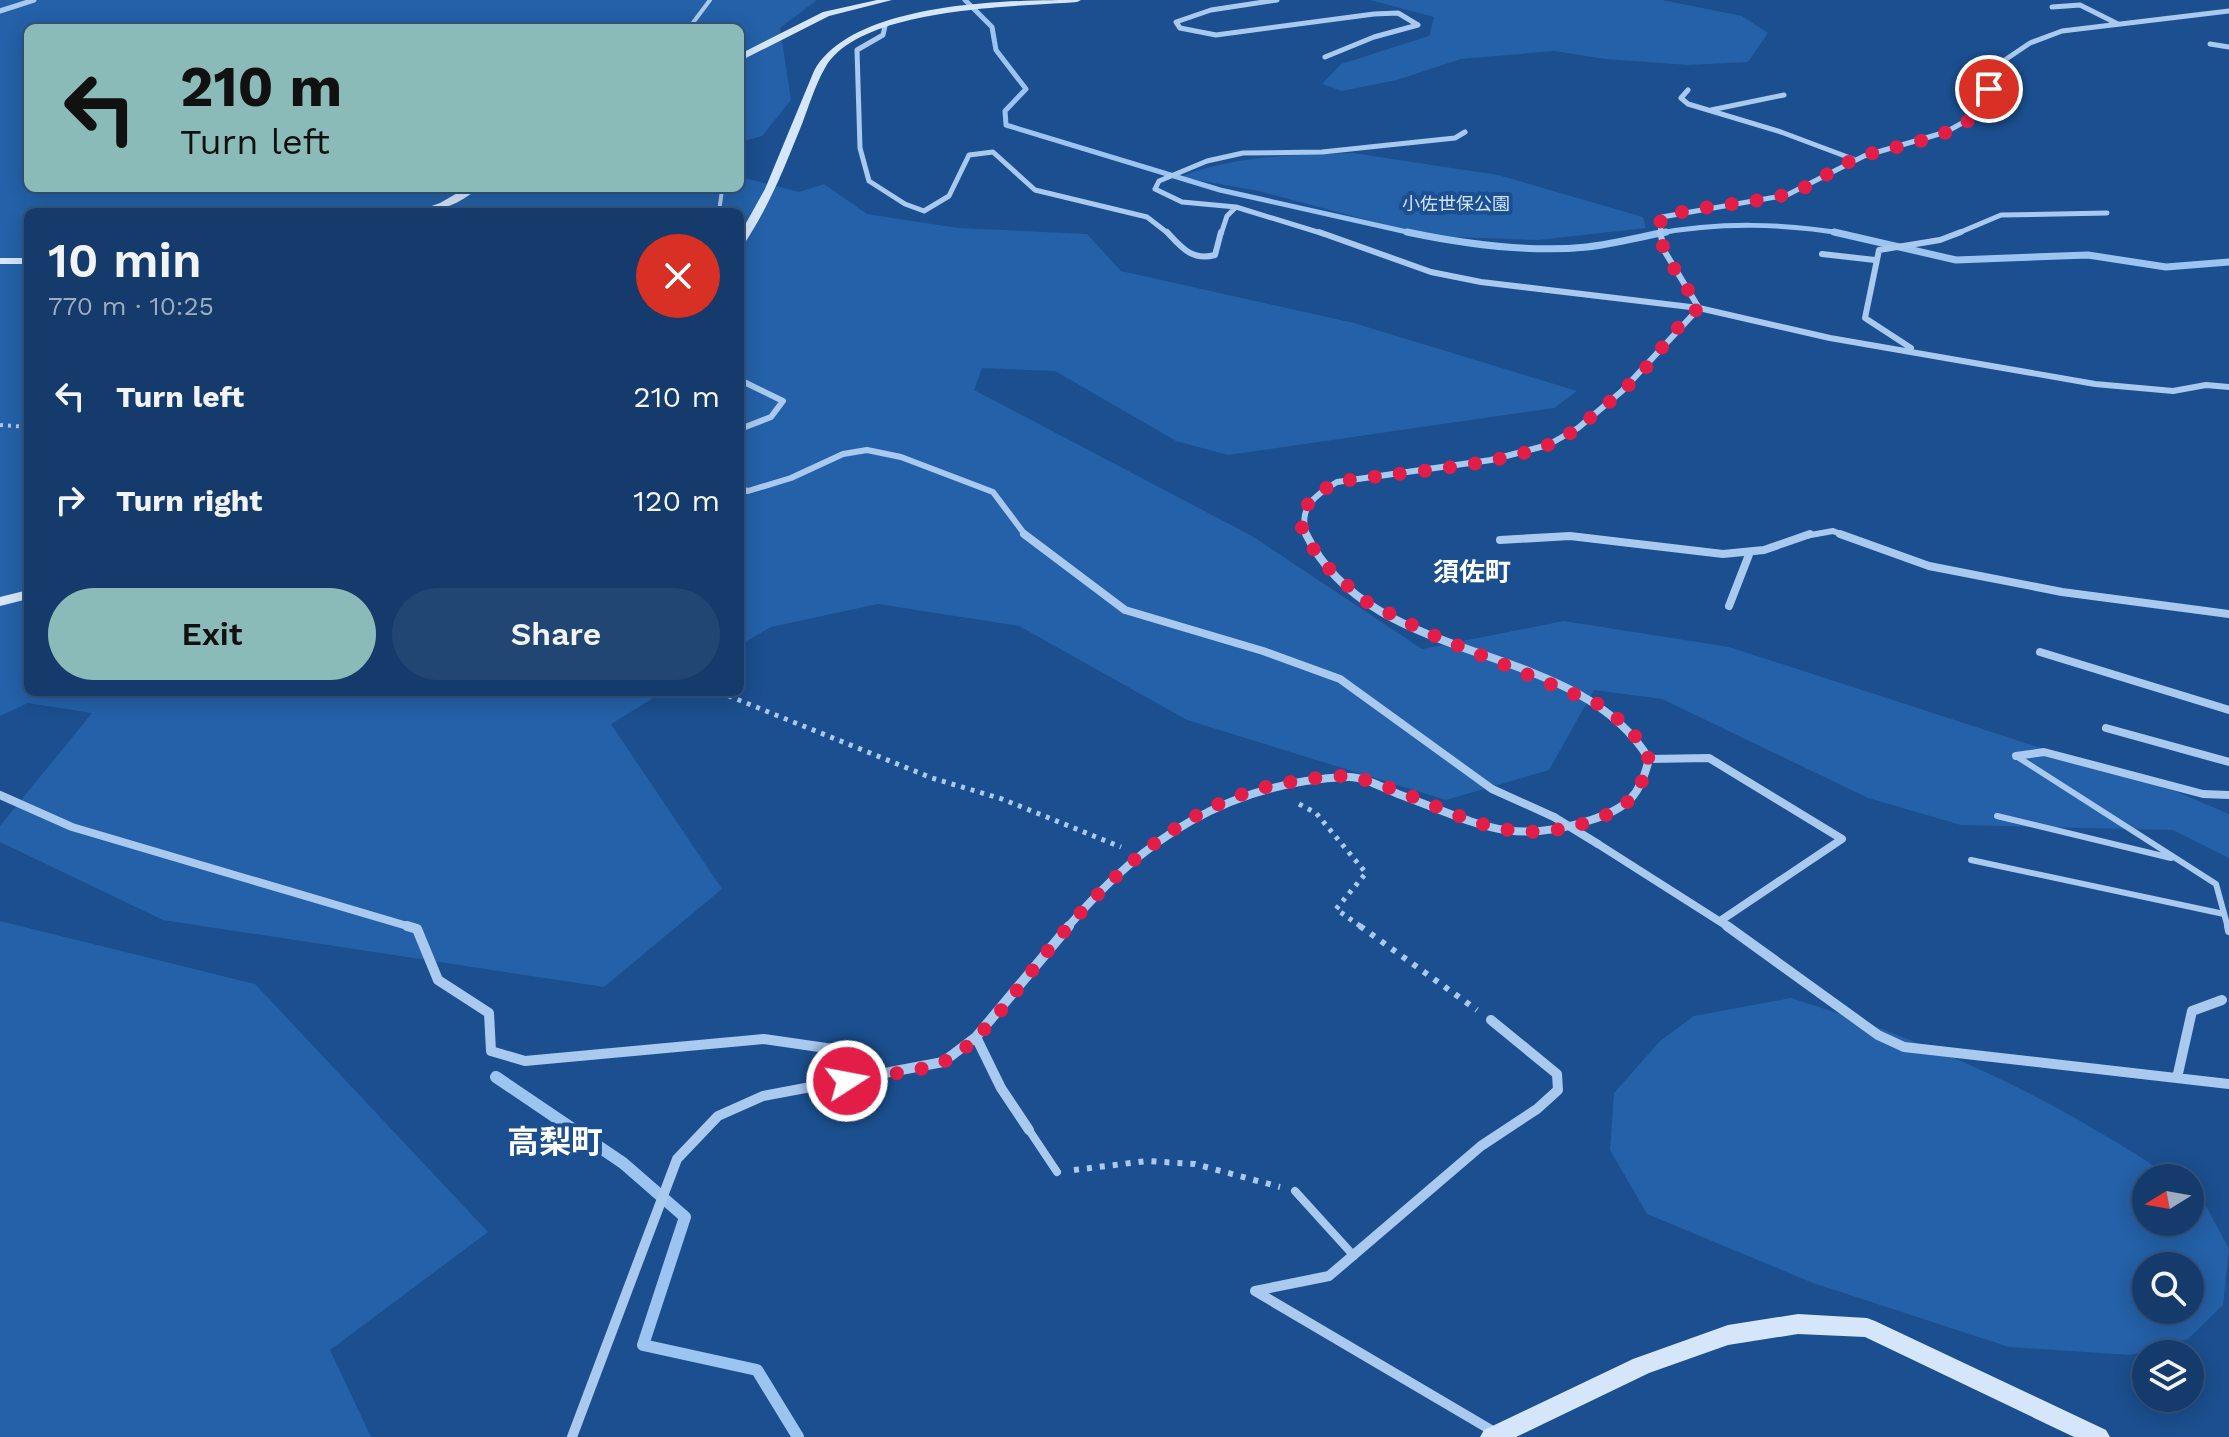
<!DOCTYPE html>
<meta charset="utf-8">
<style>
:root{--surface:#143b6b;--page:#214673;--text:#f1f3f6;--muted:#9dadc1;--line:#33557e;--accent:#8bbbb9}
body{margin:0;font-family:"Work Sans","Noto Sans JP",sans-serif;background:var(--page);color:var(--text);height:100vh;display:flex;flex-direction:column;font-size:30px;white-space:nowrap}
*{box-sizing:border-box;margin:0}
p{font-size:26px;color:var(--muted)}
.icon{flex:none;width:44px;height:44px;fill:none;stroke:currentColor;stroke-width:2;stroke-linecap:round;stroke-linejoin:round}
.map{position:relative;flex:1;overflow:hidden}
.side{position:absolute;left:24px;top:208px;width:720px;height:488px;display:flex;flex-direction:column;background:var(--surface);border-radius:12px;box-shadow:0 4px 20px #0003,0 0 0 2px var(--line)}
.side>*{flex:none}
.hud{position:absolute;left:24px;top:24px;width:720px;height:168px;border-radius:12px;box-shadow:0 4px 20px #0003,0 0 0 2px var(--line);background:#8bbbb9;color:#111;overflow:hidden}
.needle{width:52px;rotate:259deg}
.fabs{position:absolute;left:2132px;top:1164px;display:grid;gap:16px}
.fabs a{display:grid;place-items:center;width:72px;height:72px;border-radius:50%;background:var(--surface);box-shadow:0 4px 20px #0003,0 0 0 2px var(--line);font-size:40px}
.pin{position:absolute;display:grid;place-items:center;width:68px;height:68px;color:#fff;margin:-34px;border:4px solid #fff;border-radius:50%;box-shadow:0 2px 8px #0007}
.me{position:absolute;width:88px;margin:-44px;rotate:79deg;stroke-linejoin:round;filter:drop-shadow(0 0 6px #0008)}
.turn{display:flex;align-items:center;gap:28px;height:168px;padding:0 24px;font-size:36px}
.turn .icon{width:104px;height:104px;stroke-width:2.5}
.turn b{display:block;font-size:56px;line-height:68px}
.round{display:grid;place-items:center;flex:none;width:84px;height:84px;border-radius:42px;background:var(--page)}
.head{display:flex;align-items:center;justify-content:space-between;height:136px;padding:0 24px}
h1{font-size:48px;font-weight:600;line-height:60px}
.button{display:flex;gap:16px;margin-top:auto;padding:16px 24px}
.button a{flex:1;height:92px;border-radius:48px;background:var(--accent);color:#111;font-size:32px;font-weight:600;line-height:92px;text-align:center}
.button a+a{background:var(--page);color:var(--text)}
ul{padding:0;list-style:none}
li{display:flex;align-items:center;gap:24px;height:104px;padding:0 24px}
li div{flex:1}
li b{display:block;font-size:30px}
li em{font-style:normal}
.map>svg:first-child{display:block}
.green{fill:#2461a8;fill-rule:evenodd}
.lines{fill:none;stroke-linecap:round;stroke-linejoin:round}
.stream-far2{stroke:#9cc4f0;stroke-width:5}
.stream-far1{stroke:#9cc4f0;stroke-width:7}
.stream{stroke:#9cc4f0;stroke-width:12}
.path-far2{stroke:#a9c9ee;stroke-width:4;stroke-dasharray:3 5;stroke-linecap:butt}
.path-far1{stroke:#a9c9ee;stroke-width:5;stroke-dasharray:4 6;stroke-linecap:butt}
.path{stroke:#a9c9ee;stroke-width:6;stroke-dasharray:5 8;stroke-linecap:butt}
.lane-far2{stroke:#a9c9ee;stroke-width:4}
.lane-far1{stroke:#a9c9ee;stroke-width:6}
.lane{stroke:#a9c9ee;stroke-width:8}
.street-far3{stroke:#a9c9ee;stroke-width:5}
.street-far2{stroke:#a9c9ee;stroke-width:6}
.street-far1{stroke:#a9c9ee;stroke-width:8}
.street{stroke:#a9c9ee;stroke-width:10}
.secondary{fill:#d6e6fa;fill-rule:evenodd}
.street-bridge{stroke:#a9c9ee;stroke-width:8}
.route{stroke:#e11d48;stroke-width:14;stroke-dasharray:0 25.2}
.labels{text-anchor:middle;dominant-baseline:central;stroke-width:8;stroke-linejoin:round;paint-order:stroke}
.far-park-label{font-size:18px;fill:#cfe3fa;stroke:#1b4f8f}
.quarter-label{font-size:26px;font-weight:bold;fill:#fff;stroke:#1b4f8f}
.near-quarter-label{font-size:32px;font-weight:bold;fill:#fff;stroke:#1b4f8f}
</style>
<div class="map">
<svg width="2229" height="1437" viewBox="0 0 2229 1437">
<rect width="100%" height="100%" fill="#1b4f8f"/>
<path class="green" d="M0,0H817L780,28L791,100L762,136L740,142V28H28V188H740V177L799,192L824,184L867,214L958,228L1087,234L1121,271L1354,323L1577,391L1554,408L1228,455L1176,441L1055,371L982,368L974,390L1252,536L1422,649L1564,621L1729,647L2177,792L2229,814V858L2173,830L1961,825L1868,798L1662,699L1594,690L1549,770L1446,800L1187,720L1019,626L878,604L771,627L740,645V212H28V692H663L611,724L722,889L604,987L163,920L0,842V826L92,713L28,703L0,716Z
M1370,0H1662L1742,16L1768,33L1748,62L1688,65L1605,59L1554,51L1461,59L1397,80L1342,91L1322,84L1341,64L1429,36L1434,17Z
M1353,153L1498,175L1643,217L1646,228L1538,240L1453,237L1390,226L1259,191L1180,177C1236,155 1293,155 1353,153Z
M0,921L255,984L488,1232L330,1350L371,1437H0Z
M1791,998C1893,1030 1990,1069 2082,1122C2112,1140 2142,1156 2170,1178H2146V1222H2190V1194L2207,1208L2229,1249L2223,1305L2188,1339L2131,1355L2009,1347L1813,1283L1647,1214L1610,1150L1614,1093L1660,1041L1694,1016ZM2146,1266H2190V1310H2146Z"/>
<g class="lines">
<path class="stream-far2" d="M965,0L992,27L996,50L1026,89L1005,111L1006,125L1220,190L1416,234
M1656,234C1716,222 1785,223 1846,234"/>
<path class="stream-far1" d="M1407,232C1464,244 1528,253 1587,247C1613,244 1640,237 1666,232
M1834,232L1956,260L2088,255L2166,267L2229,262"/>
<path class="stream" d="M496,1077L623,1163L685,1217L643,1345L757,1370L798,1437"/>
<path class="path-far2" d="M0,425L28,427"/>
<path class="path-far1" d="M719,692L932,778L1002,799L1121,847
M1299,804L1316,813L1366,873L1336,909L1363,928"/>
<path class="path" d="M1360,926L1477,1010
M1074,1170L1147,1161L1195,1164L1280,1187"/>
<path class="lane-far2" d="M689,28L710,0
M715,188L722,190L719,212"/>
<path class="lane-far1" d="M2016,756L2216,884L2228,928
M1997,816L2171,858
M1971,860L2224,914"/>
<path class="lane" d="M2228,926L2229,931
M1029,1130L1057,1172
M1295,1191L1354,1256"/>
<path class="street-far3" d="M1277,0L1211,10L1176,22L1180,28L1216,35L1374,14L1398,13L1418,25L1374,37L1325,57
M2052,7L2080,5L2118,24
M0,11L34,0
M885,26L883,35L857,50L860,148L869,181L905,204L924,211L949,196L969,155L993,152L1035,190L1147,217L1169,234
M2210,44L2229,47
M1688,90L1681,98L1688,104L1781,132L1853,159
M1711,110L1784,95
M1236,207L1182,202L1155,189L1159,181L1207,161L1243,153L1322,152L1455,138L1465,132
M1221,234L1227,216L1236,207L1324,234
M1660,234L1662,217L1787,195L1864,156L1946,132L1982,112L1988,103L1996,66L2030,43L2062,31L2229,11
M1956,234L2001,215L2107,213"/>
<path class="street-far2" d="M1167,232C1182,248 1192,261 1215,255L1221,232
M1319,232L1431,272L1481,282L1699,308L1830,338L2095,384L2173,391L2206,385L2229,387
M1660,232L1665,252L1699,308
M1822,254L1875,260
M1911,348L1865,318L1879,250L1940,240L1961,232
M740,380L783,401L771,417L740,429
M740,489L748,491L791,478L843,454L867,450L901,457L993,492L1026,536
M1307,536C1297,508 1315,495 1337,482L1491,460L1548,445L1578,428L1622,391L1699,308
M1805,536L1833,531L1846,536"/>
<path class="street-far1" d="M1024,534L1125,610L1263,651L1340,679L1492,789L1554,817
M1840,534L1929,566L2062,592L2229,614
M1500,540L1570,536L1723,554L1764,550L1810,534
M1729,606L1750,552
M2040,652L2229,710
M2106,728L2229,762
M2016,756L2044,752L2203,794L2229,795
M1649,759L1709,758L1842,839L1720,921
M0,795L72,827L414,928
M1598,844L1730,928
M1067,928C1142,839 1229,782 1347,777C1363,776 1383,788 1398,794C1475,822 1509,847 1591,820C1628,808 1640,796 1649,759C1576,637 1372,670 1306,534"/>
<path class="street" d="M407,926L417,929L438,980L489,1013L491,1051L525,1061L764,1039L833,1049L847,1081
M1727,926L1878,1035L1904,1047L2229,1084
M1491,1020L1557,1074L1558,1090L1537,1109L1481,1146L1329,1276L1255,1291L1503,1437
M976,1037L1001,1088L1029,1130
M2177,1078L2192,1011L2222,1000
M572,1437L677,1159L718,1116L763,1096L943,1062L976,1037L1069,926"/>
<path class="secondary" d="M877,0H892L829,16L740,61V54L823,12Z
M1081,0L1077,2C1015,7 859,7 825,68C815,85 809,106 802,124C785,166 769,207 744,244L740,245V234L765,189L814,71C853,1 1011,0 1081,0Z
M466,188H478C460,204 439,212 415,212L440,203Z
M0,258H28V264H0Z
M28,590V599L0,606V597Z
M1798,1314L1867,1318L1875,1321L2106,1430L2110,1437H2074L1865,1337L1798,1334L1728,1345L1649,1373L1516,1437H1480L1484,1430L1633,1359L1728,1325Z"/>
<path class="street-bridge" d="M1554,817L1598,844"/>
</g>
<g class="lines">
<path class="route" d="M847,1081C875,1075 918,1073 943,1062C976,1048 1012,996 1035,967C1096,890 1171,810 1270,786C1289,782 1338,773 1354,777C1444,799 1494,855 1591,821C1628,808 1640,796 1649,759L1630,728L1598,704L1428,633L1363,600L1323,563L1302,532V512L1316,494L1337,482C1395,472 1523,466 1569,434C1592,417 1618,396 1639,375C1661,353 1674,326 1699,308C1687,284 1650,245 1662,217C1702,205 1744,205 1784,195C1810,189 1830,170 1855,159C1891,144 1985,138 1989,89"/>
</g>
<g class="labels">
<g class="far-park-label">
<text x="1456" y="203">小佐世保公園</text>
</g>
<g class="quarter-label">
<text x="1472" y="572">須佐町</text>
</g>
<g class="near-quarter-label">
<text x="555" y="1142">高梨町</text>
</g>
</g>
</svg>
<div class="fabs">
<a><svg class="needle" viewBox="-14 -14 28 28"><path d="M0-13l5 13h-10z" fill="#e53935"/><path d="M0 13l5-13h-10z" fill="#9dadc1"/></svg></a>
<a><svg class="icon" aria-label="search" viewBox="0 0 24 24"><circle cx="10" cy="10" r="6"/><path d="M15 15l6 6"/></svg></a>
<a><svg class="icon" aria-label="layers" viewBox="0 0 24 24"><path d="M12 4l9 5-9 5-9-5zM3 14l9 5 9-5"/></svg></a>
</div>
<div class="pin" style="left:1989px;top:89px;background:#d93025"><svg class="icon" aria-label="arrive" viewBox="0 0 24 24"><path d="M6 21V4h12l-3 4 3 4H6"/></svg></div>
<svg class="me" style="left:847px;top:1081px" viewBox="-20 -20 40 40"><circle r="17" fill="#e11d48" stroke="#fff" stroke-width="3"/><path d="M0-11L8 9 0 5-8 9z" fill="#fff"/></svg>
<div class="hud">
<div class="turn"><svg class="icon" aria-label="left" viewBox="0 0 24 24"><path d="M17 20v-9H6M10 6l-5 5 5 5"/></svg><div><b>210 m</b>Turn left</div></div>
</div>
<section class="side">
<div class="head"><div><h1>10 min</h1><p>770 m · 10:25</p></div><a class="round" style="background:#d93025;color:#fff"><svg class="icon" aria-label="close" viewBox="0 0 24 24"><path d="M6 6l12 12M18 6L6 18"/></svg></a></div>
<ul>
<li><svg class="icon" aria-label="left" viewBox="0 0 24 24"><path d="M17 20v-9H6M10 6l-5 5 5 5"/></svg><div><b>Turn left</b></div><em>210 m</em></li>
<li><svg class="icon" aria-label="right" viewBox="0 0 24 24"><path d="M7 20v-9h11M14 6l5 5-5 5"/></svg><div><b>Turn right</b></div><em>120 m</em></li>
</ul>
<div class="button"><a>Exit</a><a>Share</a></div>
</section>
</div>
